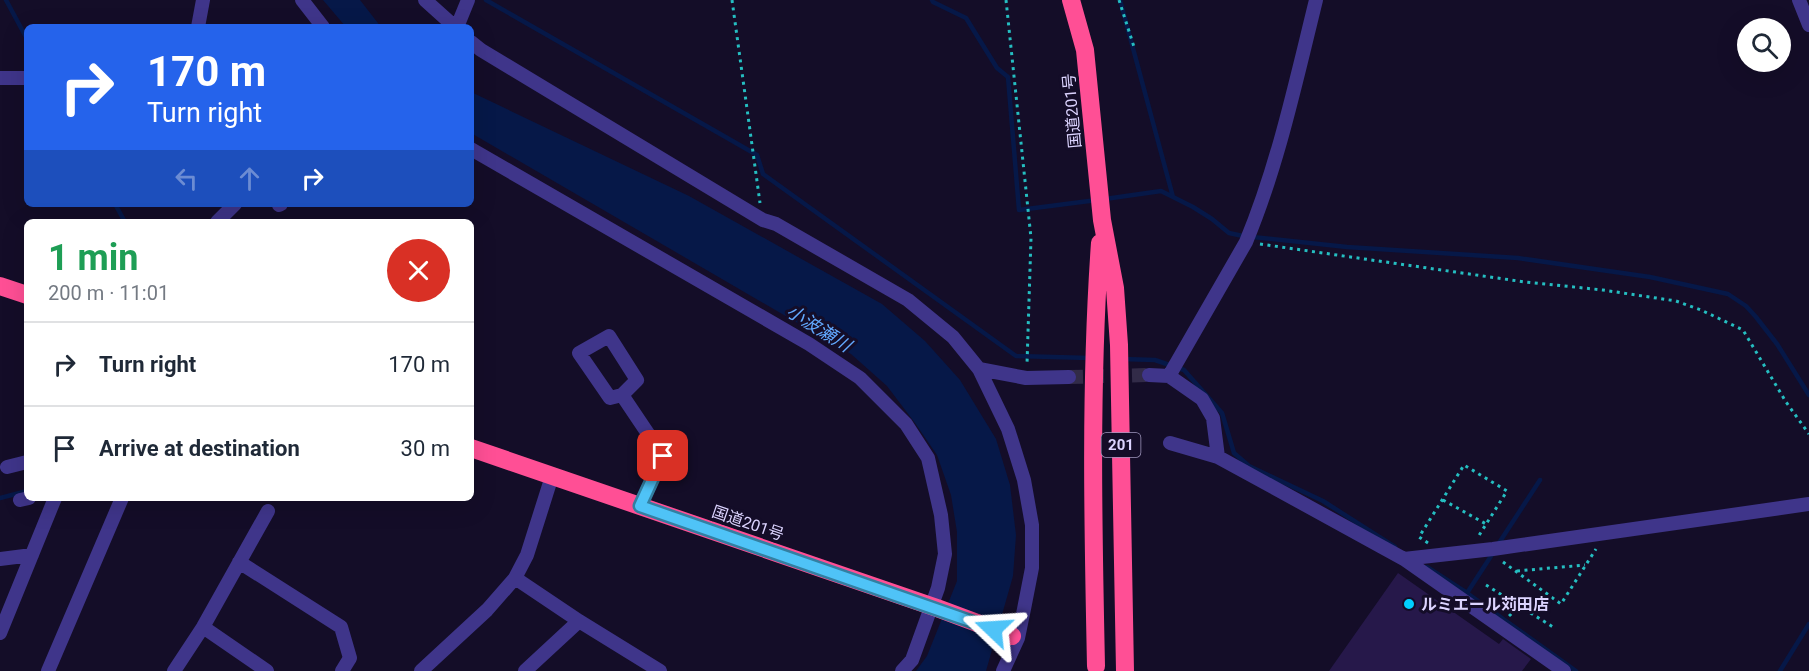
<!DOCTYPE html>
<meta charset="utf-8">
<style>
:root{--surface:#fff;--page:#f6f6f7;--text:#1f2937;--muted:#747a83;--line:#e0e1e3}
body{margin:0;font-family:Roboto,"Noto Sans JP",sans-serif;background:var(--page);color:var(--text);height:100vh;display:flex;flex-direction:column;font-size:22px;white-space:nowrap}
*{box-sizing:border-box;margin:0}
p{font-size:20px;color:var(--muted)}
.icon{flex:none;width:33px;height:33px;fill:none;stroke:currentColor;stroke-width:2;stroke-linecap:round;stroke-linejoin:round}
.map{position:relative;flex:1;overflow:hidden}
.side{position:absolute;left:24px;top:219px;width:450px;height:282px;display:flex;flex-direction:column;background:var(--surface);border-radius:9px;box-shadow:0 6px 24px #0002}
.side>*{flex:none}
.top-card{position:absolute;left:24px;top:24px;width:450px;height:183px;border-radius:9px;box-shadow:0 6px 24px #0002;background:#2563eb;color:#fff;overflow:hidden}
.controls{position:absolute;left:1737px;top:18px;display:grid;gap:12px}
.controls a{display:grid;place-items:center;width:54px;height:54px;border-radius:50%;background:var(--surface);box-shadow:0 6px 24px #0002;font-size:30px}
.pin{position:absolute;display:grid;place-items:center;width:51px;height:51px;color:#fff;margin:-26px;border-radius:12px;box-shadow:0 3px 9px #0006}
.me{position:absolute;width:66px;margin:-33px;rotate:290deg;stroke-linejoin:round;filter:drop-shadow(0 0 4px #0008)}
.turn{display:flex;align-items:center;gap:21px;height:126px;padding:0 24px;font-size:27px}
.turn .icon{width:78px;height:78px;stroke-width:2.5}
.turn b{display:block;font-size:42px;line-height:51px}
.lanes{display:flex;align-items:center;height:57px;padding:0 24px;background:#0003;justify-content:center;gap:30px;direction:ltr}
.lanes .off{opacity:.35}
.round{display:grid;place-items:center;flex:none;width:63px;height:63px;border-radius:32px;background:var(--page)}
.head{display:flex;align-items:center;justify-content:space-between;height:102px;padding:0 24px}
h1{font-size:36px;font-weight:700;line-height:45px;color:#1e9e55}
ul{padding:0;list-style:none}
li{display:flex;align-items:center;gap:18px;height:84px;padding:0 24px;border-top:2px solid var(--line)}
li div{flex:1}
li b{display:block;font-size:22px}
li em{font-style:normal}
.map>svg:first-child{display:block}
.water{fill:#061848}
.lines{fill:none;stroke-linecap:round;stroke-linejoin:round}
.stream{stroke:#061848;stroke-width:4.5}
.building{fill:#26184a}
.street-tunnel{stroke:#322b48;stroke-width:14;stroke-dasharray:14 7;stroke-linecap:butt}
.path{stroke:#25bec1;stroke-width:3;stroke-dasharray:3 4.5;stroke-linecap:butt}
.street{stroke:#3f358a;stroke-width:14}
.highway{stroke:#ff4f95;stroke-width:18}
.route-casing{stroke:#337fa1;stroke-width:15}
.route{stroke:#4fc3f7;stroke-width:10}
.poi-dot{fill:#00d0ff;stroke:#140d28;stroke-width:2}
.labels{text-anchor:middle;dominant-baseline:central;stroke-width:6;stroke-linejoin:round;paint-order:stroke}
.shield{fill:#140d28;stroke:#a098be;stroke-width:1.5}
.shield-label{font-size:15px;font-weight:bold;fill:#dcd4ff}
.street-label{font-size:16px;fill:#dcd4ff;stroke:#140d28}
.poi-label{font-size:16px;font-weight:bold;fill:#dcd4ff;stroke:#140d28;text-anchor:start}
.water-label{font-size:18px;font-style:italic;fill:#62a9ff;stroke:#140d28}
</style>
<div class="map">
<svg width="1809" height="671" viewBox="0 0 1809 671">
<rect width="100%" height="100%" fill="#140d28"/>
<path class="water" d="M323,0H360L381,27H346Z
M471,92L689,196L882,304L925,341L960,380L996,439L1010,485L1016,535L1013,576L986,671H916L927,656L957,581V532L951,495L937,455L915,423L887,386L851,354L471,133Z"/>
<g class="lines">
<path class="stream" d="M6,0L27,39
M486,0L757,155L763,174L1016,356L1090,358
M932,0L933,2L966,18L997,68L1008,77L1019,210L1097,200
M1120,0L1173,197
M1105,199L1161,191L1193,207L1212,219L1229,233L1243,236L1347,247L1518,258L1650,277L1728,294L1746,306L1756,317L1777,344L1809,395
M115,204L125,222
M1122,359L1155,360L1184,370L1222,413L1234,453L1249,466L1323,501L1395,547
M0,498L27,491
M1497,546L1540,480
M1493,553L1467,593L1576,671
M1427,567L1467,593
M1780,671L1809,624"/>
</g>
<path class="building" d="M1398,573L1499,644L1503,639L1531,659L1522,671H1329Z"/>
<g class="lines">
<path class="street-tunnel" d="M1069,377L1149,375"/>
<path class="path" d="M732,0L760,203
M1006,0L1031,238L1027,364
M1119,0L1135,50
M1260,244L1525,282L1603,290L1676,301L1701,310L1743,330L1786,402L1809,434
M1443,500L1486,524
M1428,543L1419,537L1464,465L1507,491L1478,537
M1503,562L1561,604L1596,549
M1517,571L1585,565
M1486,585L1553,627
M1509,616L1519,607"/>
<path class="street" d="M302,0L323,27
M425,0L455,27
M1799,0L1809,25
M198,27L203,0
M457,27L468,0
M471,42L481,50L763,220L776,224L908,300L953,337L979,369L1008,429L1024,480L1032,525V568L1024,609L1018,638L1003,671
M0,78H27
M471,149L809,344L860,378L906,424L928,458L941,515L945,554L938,588L912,660L902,671
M279,205L281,204
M217,222L235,204
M979,369L1026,378L1069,377
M1149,375L1169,376L1202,399L1213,418L1218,457
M1169,376L1246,242C1278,165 1296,81 1316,0
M622,395L610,398L579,353L609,336L637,380L622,395L663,456L640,506
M1170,443L1218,457L1404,559L1564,671
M7,467L27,462
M20,500L29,498
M0,559L32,555
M1404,559L1493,549L1809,504
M239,562L341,627L350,658L342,671
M515,578L579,621L660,671
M203,627L267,671
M0,633L55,498
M48,671L122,498
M174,671L203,627L268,511
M421,671L487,610L515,578L527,555L552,476
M525,671L579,621"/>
<path class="highway" d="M1071,0L1085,50L1102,220L1115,288L1119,345L1125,671
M0,286L27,295
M471,448L937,608L1012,636
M1096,666C1093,525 1090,383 1100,243"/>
</g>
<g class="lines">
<g class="route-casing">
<path id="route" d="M663,456L640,506L993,629"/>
</g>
<use href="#route" class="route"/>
</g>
<circle class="poi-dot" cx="1409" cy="604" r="6"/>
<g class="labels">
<rect class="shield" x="1101.5" y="433" width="39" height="24" rx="4.5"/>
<g class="shield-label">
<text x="1121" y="445">201</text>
</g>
<g class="street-label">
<text transform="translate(1072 111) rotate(-95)">国道201号</text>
<text transform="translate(748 523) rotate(19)">国道201号</text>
</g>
<g class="poi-label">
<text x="1421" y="604">ルミエール苅田店</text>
</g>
<g class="water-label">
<text transform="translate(819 328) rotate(32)">小波瀬川</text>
</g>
</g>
</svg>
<div class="controls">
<a><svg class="icon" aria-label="search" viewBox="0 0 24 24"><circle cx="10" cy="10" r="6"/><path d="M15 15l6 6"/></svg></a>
</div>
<div class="pin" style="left:663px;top:456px;background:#d93025"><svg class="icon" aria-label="arrive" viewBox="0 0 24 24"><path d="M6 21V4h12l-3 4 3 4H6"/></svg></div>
<svg class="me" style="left:993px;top:629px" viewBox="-20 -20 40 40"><path d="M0-17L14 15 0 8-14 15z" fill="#4fc3f7" stroke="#fff" stroke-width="4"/></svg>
<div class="top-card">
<div class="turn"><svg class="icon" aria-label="right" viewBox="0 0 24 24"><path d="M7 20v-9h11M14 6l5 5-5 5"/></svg><div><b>170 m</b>Turn right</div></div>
<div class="lanes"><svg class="icon off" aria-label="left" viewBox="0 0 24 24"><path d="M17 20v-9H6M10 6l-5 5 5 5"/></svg><svg class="icon off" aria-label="ahead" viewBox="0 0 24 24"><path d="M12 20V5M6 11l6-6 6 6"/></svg><svg class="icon" aria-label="right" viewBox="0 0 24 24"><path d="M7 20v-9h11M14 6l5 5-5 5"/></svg></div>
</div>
<section class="side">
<div class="head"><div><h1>1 min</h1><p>200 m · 11:01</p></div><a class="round" style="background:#d93025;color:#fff"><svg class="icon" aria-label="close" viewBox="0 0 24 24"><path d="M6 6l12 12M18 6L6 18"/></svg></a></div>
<ul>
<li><svg class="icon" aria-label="right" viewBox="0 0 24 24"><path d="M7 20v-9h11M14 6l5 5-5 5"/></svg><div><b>Turn right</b></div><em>170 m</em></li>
<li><svg class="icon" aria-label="arrive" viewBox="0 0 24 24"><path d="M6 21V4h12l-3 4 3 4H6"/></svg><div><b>Arrive at destination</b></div><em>30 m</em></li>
</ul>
</section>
</div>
